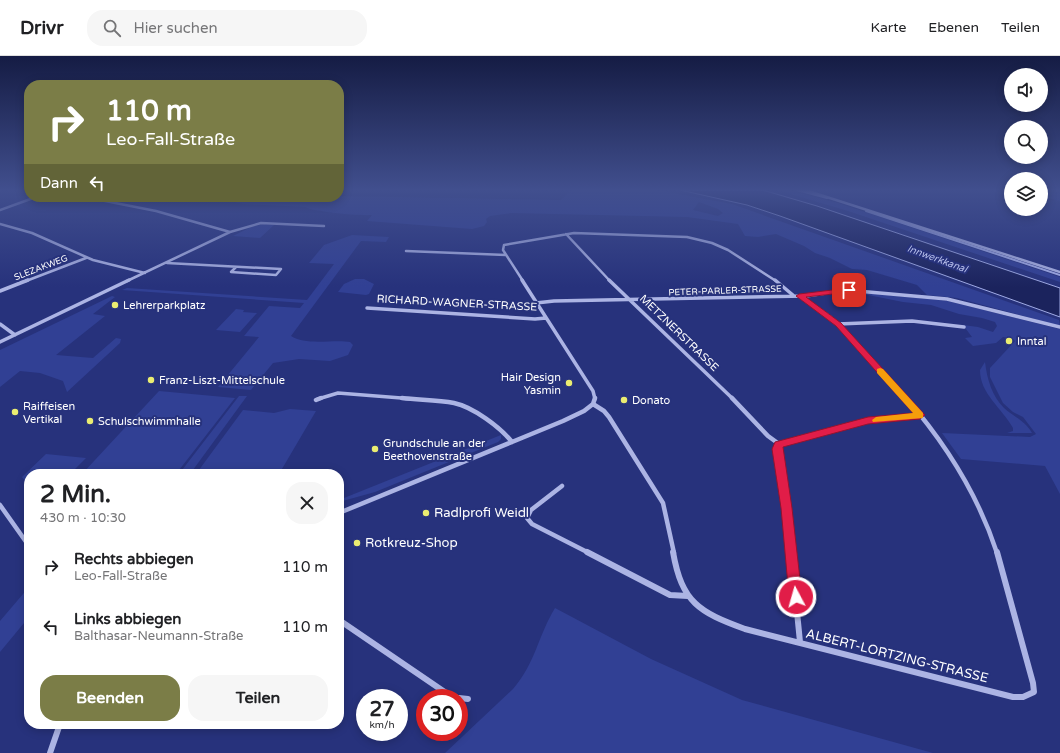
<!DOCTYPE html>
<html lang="de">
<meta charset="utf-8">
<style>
:root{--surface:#fff;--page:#f6f6f6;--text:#202124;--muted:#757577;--line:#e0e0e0;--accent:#7b7d47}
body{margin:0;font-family:"Varela Round",sans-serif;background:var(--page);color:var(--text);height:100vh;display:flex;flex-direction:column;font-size:15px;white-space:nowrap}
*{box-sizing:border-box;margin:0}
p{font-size:13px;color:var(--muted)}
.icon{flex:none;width:22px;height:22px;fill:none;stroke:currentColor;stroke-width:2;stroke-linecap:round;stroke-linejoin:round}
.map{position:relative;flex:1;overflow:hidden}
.side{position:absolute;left:24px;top:413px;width:320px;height:260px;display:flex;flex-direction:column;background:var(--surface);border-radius:16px;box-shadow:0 2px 10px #0003}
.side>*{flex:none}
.guide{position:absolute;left:24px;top:24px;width:320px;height:122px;border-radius:16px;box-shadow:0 2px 10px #0003;background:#7b7d47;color:#fff;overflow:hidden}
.buttons{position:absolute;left:1004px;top:12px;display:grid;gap:8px}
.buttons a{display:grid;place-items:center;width:44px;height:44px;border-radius:50%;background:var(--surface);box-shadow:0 2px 10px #0003;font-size:20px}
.speed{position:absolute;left:356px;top:633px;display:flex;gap:8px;font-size:20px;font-weight:700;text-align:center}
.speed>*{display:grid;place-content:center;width:52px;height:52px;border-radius:50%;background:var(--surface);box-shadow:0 2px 10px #0003;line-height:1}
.speed small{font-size:10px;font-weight:400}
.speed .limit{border:6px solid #d22;background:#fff;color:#111}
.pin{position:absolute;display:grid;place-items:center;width:34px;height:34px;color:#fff;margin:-17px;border-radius:8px;box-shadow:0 2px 6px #0006}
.me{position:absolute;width:44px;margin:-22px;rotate:354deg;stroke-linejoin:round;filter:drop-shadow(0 0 3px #0008)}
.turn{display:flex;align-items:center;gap:14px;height:84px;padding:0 16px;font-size:18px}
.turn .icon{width:52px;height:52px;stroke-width:2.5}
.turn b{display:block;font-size:28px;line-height:34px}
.then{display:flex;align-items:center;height:38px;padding:0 16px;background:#0003;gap:8px;font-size:15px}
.round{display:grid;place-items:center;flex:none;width:42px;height:42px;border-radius:16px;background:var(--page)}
.headline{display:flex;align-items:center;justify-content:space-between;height:68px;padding:0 16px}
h1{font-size:24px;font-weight:700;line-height:30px}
.primary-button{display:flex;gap:8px;margin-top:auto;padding:8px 16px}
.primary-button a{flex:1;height:46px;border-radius:16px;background:var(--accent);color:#fff;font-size:16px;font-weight:700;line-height:46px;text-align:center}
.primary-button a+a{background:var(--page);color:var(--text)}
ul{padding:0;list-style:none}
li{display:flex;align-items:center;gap:12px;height:60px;padding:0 16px}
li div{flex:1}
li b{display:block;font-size:15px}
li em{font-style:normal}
header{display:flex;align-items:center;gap:24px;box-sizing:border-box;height:56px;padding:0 20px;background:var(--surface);border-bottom:1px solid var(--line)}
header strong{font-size:19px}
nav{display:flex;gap:22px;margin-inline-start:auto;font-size:14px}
.search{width:280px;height:36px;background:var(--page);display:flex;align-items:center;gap:10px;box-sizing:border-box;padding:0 14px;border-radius:16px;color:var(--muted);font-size:15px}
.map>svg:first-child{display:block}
.green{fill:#314094;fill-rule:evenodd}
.water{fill:#1b235d;stroke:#a0abe5}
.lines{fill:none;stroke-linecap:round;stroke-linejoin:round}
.stream{stroke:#a0abe5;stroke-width:2}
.minor-far3{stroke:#acb4e4;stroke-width:2.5}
.minor-far2{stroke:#acb4e4;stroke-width:3.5}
.minor-far1{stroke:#acb4e4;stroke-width:4.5}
.minor{stroke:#acb4e4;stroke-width:6}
.route{fill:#e11d48;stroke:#92132f}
.slow{fill:#f59e0b}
.poi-dot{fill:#ebed71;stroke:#27327c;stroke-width:1.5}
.labels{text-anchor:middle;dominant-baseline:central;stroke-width:4;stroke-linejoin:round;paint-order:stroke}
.far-street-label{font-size:9px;fill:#fff;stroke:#27327c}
.far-water-label{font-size:10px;font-style:italic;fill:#b7bfec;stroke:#27327c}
.street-label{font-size:11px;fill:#fff;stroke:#27327c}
.poi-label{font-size:11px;fill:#fff;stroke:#27327c;text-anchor:start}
.near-poi-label{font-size:13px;fill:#fff;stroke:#27327c;text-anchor:start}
.near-street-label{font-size:13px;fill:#fff;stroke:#27327c}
</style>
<header>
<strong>Drivr</strong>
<div class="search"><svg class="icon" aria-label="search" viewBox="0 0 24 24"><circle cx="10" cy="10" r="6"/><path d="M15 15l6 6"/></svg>Hier suchen</div>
<nav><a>Karte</a><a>Ebenen</a><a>Teilen</a></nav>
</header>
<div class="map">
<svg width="1060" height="697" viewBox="0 0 1060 697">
<rect width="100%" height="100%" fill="#27327c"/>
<path class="green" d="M571,134H657L732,148L1059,264L1060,270L957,242L927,239L917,229L867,214L852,213L830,202L815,197L804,190L776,178L758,181L745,180L738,168L687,161L511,157L490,160L486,163L487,166L484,170L472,173L367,165L372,159C359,160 315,156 305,151L243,148L213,141H339V140L561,144ZM699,146L718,153L723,157L718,160L693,154Z
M777,134H789L838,147L1060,221V226L848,155Z
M1041,134H1060V145L1041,140Z
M265,168L274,169L260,182L233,180L251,171Z
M352,179L389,181L386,186L361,185L291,280C305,290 335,283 350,286L353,289L348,299L330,305L299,303L273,307L251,334L218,331L259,281L244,280L269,250L300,252L304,247L122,234L127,232L307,244L334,208L309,207L324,189Z
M355,223H364L374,228L369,238L366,239L338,236L344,228Z
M848,235L948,245L1060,273V438L1045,410L961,403L942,377L1030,381L1036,378L1023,361L1013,356L1003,347L990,321V312L1015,285L1013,283L1003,281L996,287L973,290L965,282L972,281L963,269L978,271L993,276L997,270L995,266L982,262L959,258L931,249L903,246Z
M112,240L115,241L93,258L105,260L56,299L93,302L116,282L121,283L120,287L67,336L63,325L40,317L20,315L0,331V294Z
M236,253L244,254L243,256L257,257L240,276L216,274Z
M985,306C987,323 992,340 1004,352C1014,361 1025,365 1032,377H1007L1013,375V372C1002,352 980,338 980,314Z
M159,335L235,342L176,418H82Z
M239,340H247L190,418H179Z
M290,353L316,355L279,418H196L243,354L274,357Z
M501,379V383L498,386L375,436L339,446V444Z
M46,398L86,402L70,418H29V430L22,421Z
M29,531V561L0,596V565Z
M555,552L651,603L742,644L933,697H445L513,633C536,606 538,580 555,552Z"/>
<path class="water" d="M680,134H760L766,135L817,150L1060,232V261L780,160L747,149Z"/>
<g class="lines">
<path class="stream" d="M797,134L827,142
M866,155L1060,219"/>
<path class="minor-far3" d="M805,134L1060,216
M85,141L156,155L230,176
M0,154L36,141
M0,168L32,177L93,204L145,217
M566,178L610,225
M406,195L506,199
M167,207L281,213L276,219L231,216L236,211
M26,225L86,202
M127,225L230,176L261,167L324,170
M523,225L503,194L504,189L574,177L687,181L712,187L728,194L776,225"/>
<path class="minor-far2" d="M522,224L593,335L595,343
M609,224L733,343
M775,224L794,240
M0,235L28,224
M799,240L830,261L845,275L907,343
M536,247L554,245L806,240L846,234L947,243L1060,271
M367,252L535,263L546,262
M0,268L15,279
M838,268L912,265L964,271
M0,286L129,224
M318,343L338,337L414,343"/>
<path class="minor-far1" d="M402,342C419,344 437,344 454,347C473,351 500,371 512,386
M732,342L768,380L779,388
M906,342C947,389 978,439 997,497
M316,344L321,342
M593,348L604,355L609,361L663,447L674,497
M593,348L595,342
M779,388L778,400L787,452L791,497
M779,388L868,365L920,359
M562,430L531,454L527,462L532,468L589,497
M0,449L29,490
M339,457L563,365L584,355L593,348"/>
<path class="minor" d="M587,496L670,539L688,540
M673,496C682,547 699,556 745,573L1013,641H1023L1034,636L1033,627L997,496
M791,496L800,586
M339,564L452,641L458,642
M459,642L468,643
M50,697L60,668"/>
</g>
<linearGradient id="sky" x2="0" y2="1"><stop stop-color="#151c44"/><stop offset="0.58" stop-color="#414f8e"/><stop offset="1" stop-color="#414f8e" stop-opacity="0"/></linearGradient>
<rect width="1060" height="231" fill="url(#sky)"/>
<path class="route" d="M849,232L851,233V236L806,241L841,267L925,359L920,363L868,368L783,391L792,452L802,541L800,545L796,547L791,545L789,541L781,452L772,393L775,386L868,361L913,357L836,270L796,240L799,238Z"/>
<path class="slow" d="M880,312L883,313L923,357V362L873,366L872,364L876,361L913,357L877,317V313Z"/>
<g class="poi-dot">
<circle cx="115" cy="249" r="4"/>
<circle cx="1009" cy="285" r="4"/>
<circle cx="151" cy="324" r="4"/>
<circle cx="569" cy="327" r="4"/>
<circle cx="624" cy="344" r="4"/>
<circle cx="15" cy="356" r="4"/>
<circle cx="90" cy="365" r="4"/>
<circle cx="375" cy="393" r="4"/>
<circle cx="426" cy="457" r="4"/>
<circle cx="357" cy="487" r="4"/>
</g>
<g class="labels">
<g class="far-street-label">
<text transform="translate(41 212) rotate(-21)">SLEZAKWEG</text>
<text transform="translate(725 235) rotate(-2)">PETER-PARLER-STRASSE</text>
</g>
<g class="far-water-label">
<text transform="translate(937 203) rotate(20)">Innwerkkanal</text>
</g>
<g class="street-label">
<text transform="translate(457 247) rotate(3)">RICHARD-WAGNER-STRASSE</text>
<text transform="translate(679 277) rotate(44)">METZNERSTRASSE</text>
</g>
<g class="poi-label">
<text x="123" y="249">Lehrerparkplatz</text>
<text x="1017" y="285">Inntal</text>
<text x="561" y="321" text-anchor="end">Hair Design<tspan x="561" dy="13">Yasmin</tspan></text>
<text x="159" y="324">Franz-Liszt-Mittelschule</text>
<text x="632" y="344">Donato</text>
<text x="23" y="350">Raiffeisen<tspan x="23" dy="13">Vertikal</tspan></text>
<text x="98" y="365">Schulschwimmhalle</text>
<text x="383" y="387">Grundschule an der<tspan x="383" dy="13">Beethovenstraße</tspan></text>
</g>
<g class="near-poi-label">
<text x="434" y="457">Radlprofi Weidl</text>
<text x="365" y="487">Rotkreuz-Shop</text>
</g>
<g class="near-street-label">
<text transform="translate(897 600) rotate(14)">ALBERT-LORTZING-STRASSE</text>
</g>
</g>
</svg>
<div class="buttons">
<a><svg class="icon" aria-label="sound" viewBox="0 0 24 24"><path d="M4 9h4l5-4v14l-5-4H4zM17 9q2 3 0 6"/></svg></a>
<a><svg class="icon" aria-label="search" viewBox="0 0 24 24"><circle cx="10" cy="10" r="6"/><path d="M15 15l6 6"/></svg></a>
<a><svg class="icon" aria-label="layers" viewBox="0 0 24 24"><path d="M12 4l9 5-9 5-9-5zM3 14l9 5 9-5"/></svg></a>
</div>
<div class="speed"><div>27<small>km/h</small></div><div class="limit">30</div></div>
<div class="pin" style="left:849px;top:234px;background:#d93025"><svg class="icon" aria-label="arrive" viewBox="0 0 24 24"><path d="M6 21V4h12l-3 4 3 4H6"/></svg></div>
<svg class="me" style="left:796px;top:541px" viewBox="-20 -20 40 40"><circle r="17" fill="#e11d48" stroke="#fff" stroke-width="3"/><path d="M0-11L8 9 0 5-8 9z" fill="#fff"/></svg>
<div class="guide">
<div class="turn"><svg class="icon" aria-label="right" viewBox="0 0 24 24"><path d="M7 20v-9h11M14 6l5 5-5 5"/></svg><div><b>110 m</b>Leo-Fall-Straße</div></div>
<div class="then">Dann<svg class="icon" aria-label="left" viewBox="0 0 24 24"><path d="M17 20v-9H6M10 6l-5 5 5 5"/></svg></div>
</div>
<section class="side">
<div class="headline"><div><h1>2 Min.</h1><p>430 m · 10:30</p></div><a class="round"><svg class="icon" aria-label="close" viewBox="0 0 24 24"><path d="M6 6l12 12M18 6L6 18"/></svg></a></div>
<ul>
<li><svg class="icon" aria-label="right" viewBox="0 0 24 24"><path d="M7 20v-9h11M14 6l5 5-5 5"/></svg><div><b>Rechts abbiegen</b><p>Leo-Fall-Straße</p></div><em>110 m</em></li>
<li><svg class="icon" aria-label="left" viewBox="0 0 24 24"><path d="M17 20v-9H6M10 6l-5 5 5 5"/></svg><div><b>Links abbiegen</b><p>Balthasar-Neumann-Straße</p></div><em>110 m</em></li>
</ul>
<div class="primary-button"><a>Beenden</a><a>Teilen</a></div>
</section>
</div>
